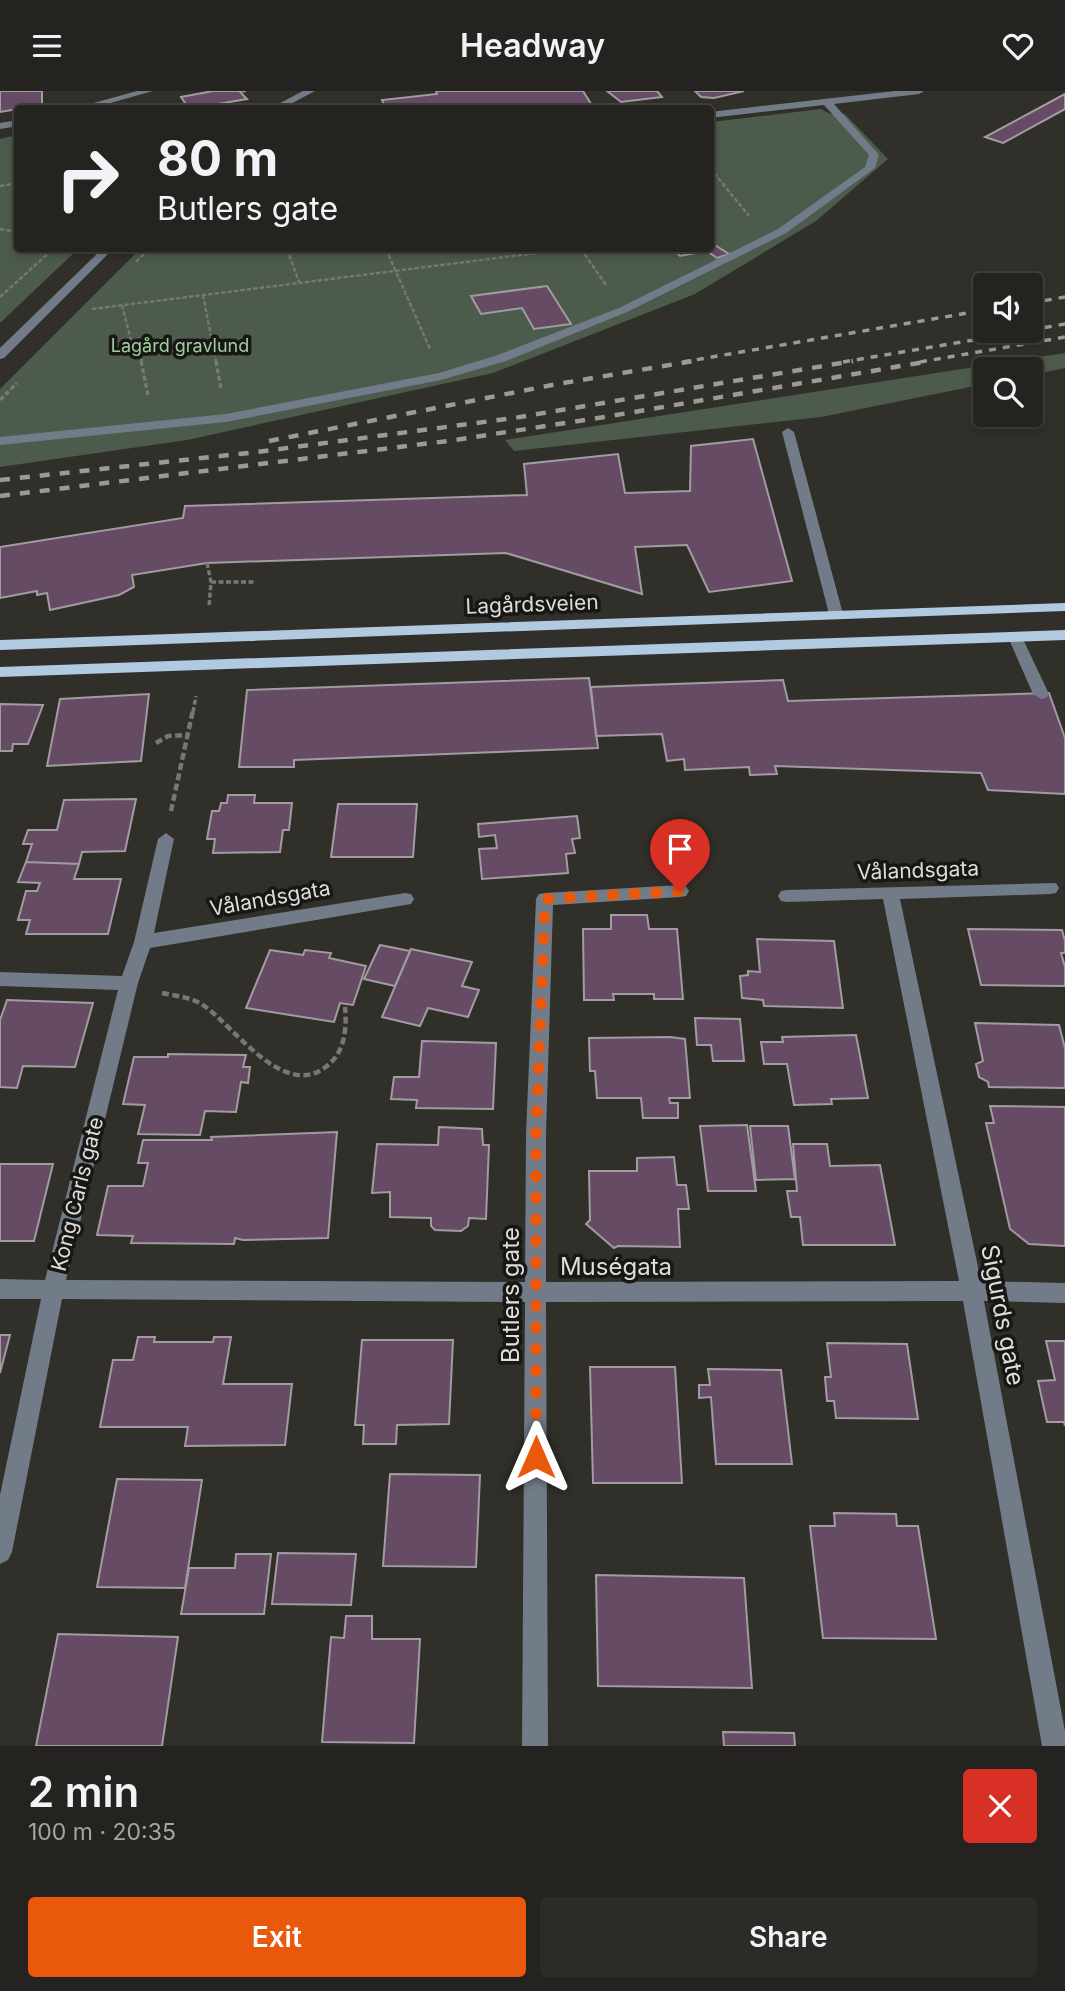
<!DOCTYPE html>
<meta charset="utf-8">
<style>
:root{--surface:#24231f;--page:#2c2b28;--text:#f1f3f6;--muted:#a3a4a4;--line:#41403d;--accent:#ea580c}
body{margin:0;font-family:Inter,sans-serif;background:var(--page);color:var(--text);height:100vh;display:flex;flex-direction:column;font-size:26px;white-space:nowrap}
*{box-sizing:border-box;margin:0}
p{font-size:23px;color:var(--muted)}
.icon{flex:none;width:38px;height:38px;fill:none;stroke:currentColor;stroke-width:2;stroke-linecap:round;stroke-linejoin:round}
.map{position:relative;height:1655px;overflow:hidden}
.sheet{display:flex;flex-direction:column;background:var(--surface);flex:1}
.sheet>*{flex:none}
.guide{position:absolute;left:14px;top:14px;width:700px;height:147px;border-radius:7px;box-shadow:0 4px 10px #0003,0 0 0 2px var(--line);background:#24231f;color:var(--text);overflow:hidden}
.buttons{position:absolute;left:973px;top:182px;display:grid;gap:14px}
.buttons a{display:grid;place-items:center;width:70px;height:70px;border-radius:7px;background:var(--surface);box-shadow:0 4px 10px #0003,0 0 0 2px var(--line);font-size:35px}
.pin{position:absolute;display:grid;place-items:center;width:60px;height:60px;color:#fff;margin:-72px -30px;border-radius:50% 50% 50% 0;rotate:-45deg;box-shadow:0 0 7px #0007}
.pin .icon{rotate:45deg}
.me{position:absolute;width:77px;margin:-38px;rotate:0deg;stroke-linejoin:round;filter:drop-shadow(0 0 5px #0008)}
.turn{display:flex;align-items:center;gap:24px;height:147px;padding:0 28px;font-size:32px}
.turn .icon{width:91px;height:91px;stroke-width:2.5}
.turn b{display:block;font-size:49px;line-height:60px}
.round{display:grid;place-items:center;flex:none;width:74px;height:74px;border-radius:7px;background:var(--page)}
.summary{display:flex;align-items:center;justify-content:space-between;height:119px;padding:0 28px}
h1{font-size:42px;font-weight:600;line-height:52px}
.primary-button{display:flex;gap:14px;margin-top:auto;padding:14px 28px}
.primary-button a{flex:1;height:80px;border-radius:7px;background:var(--accent);color:#fff;font-size:28px;font-weight:600;line-height:80px;text-align:center}
.primary-button a+a{background:var(--page);color:var(--text)}
header{display:flex;justify-content:space-between;align-items:center;height:91px;padding:0 28px;background:var(--surface);font-size:32px;font-weight:600}
.map>svg:first-child{display:block}
.green{fill:#4c5b4c}
.building{fill:#664b64;stroke:#a19ca1;stroke-width:2}
.lines{fill:none;stroke-linecap:round;stroke-linejoin:round}
.path-far2{stroke:#787772;stroke-width:2.5;stroke-dasharray:4.5 2;stroke-linecap:butt}
.path-far1{stroke:#787772;stroke-width:3.5;stroke-dasharray:5 2.5;stroke-linecap:butt}
.path{stroke:#787772;stroke-width:4.5;stroke-dasharray:7 3.5;stroke-linecap:butt}
.minor{fill:#717c88;fill-rule:evenodd}
.major{fill:#b2c9e2;fill-rule:evenodd}
.rail-far1{stroke:#9b9a96;stroke-width:3.5;stroke-dasharray:7 7;stroke-linecap:butt}
.rail{stroke:#9b9a96;stroke-width:4.5;stroke-dasharray:10 10;stroke-linecap:butt}
.route{stroke:#ea580c;stroke-width:12;stroke-dasharray:0 21.6}
.labels{text-anchor:middle;dominant-baseline:central;stroke-width:7;stroke-linejoin:round;paint-order:stroke}
.far-park-label{font-size:18px;fill:#a0cea0;stroke:#171714}
.street-label{font-size:21px;fill:#deddda;stroke:#171714}
.near-street-label{font-size:24px;fill:#deddda;stroke:#171714}
</style>
<header><svg class="icon" aria-label="menu" viewBox="0 0 24 24"><path d="M4 6h16M4 12h16M4 18h16"/></svg>Headway<svg class="icon" aria-label="heart" viewBox="0 0 24 24"><path d="M12 20l-8-8c-3-5 5-10 8-4 3-6 11-1 8 4z"/></svg></header>
<div class="map">
<svg width="1065" height="1655" viewBox="0 0 1065 1655">
<rect width="100%" height="100%" fill="#302f29"/>
<path class="green" d="M821,18L830,23H845L888,68L816,130L695,203L493,282L187,349L0,376V298L140,158H710L711,31Z
M17,44L18,158H78L0,232V48Z
M1065,262V277L1031,284V278H985V293L821,326L514,360L505,349Z"/>
<path class="building" d="M0,0H42V14L0,21Z
M213,0H246L240,1L247,8L189,18L181,6Z
M436,0H583L593,16L386,18L382,9L437,3Z
M607,0H657L662,6L621,11Z
M695,0H744L714,7L701,6Z
M1065,3V18L1003,52L985,46Z
M710,151L729,163L717,167L707,160L680,165L674,158H710Z
M547,195L571,233L534,238L522,217L481,223L471,205Z
M753,348L792,490L709,501L687,454L635,456L642,503L506,462L207,472L132,484L134,496L119,504L50,519L47,502L37,504V500L0,507V456L183,427L185,415L527,404L524,373L618,363L625,402L690,400L691,355Z
M589,587L598,657L294,669V676H239L247,599Z
M783,589L788,610L1049,602L1065,647V703L988,699L981,682L775,675L777,683L750,684L749,676L685,679L684,668L667,670L662,643L596,645L591,596Z
M149,603L141,670L47,675L60,608Z
M0,613L43,614L28,653H13L12,660H0Z
M228,704H255L254,712H292L289,739H283L280,761L213,762L215,748H207L212,720H219L221,712H227Z
M136,708L125,760L82,761L79,773L26,771L32,753H23L28,739H57L64,709Z
M338,713H417L413,766H331Z
M577,725L580,747L572,748L575,762L566,763L568,782L482,788L479,758L497,757L495,744L479,746L478,733Z
M26,771L79,773L74,788H121L108,843H26L30,829H18L26,800H37L40,792L18,791Z
M611,824H647L649,838H677L683,908H654V903H613L614,909H584L583,838H611Z
M968,838L1062,839L1065,850V862H1061L1065,876V895L981,894Z
M757,848L834,850L843,917L764,915L763,909L742,907L740,885L748,884V880L760,881Z
M380,854L410,860L395,895L364,888Z
M411,858L472,871L462,895L479,899L468,926L428,917L420,935L382,926Z
M270,859L303,864L305,859L331,862L329,867L366,875L353,914L340,912L334,931L246,917Z
M7,909L93,912L75,976L23,975L17,997L0,996V929Z
M695,927L740,928L744,970H713L711,954H697Z
M975,932L1059,934L1065,957V997L989,996L988,991L979,986L976,973L983,970Z
M856,944L868,1007L831,1008L832,1013L794,1014L787,973H764L761,951H783L782,946Z
M670,946L685,948L690,1007H669L670,1012H678V1027H643L641,1007H597L595,980H590L589,947Z
M422,950L496,952L493,1018L416,1017L417,1009L391,1008L394,986H419Z
M168,963L246,964L243,976H250L248,992L241,991L236,1021L205,1020L200,1044L138,1043L145,1014L123,1013L134,966H168Z
M990,1015L1065,1016V1155L1029,1153L1010,1138L986,1032H994Z
M747,1034L756,1100H708L700,1035Z
M750,1035H788L795,1088L756,1089Z
M439,1036L482,1038L483,1054H489L486,1128L469,1127L468,1135L461,1140L435,1139L431,1135V1127L390,1126V1101L372,1102L377,1053L438,1054Z
M337,1041L328,1147L243,1149L235,1147L234,1153L131,1152L133,1145L97,1144L108,1095H143L148,1072H138L143,1049H212L211,1046Z
M793,1053H827L830,1075L880,1074L895,1154H803L800,1126H791L787,1100H797Z
M674,1066L677,1094H686L689,1118H678L680,1156L618,1155L614,1157L586,1133L590,1129L589,1080H637V1067Z
M0,1073H53L34,1150H0Z
M0,1244H10L0,1282Z
M138,1246H155L154,1251H213L214,1246H231L223,1293H292L285,1354L185,1355L188,1336H100L113,1269H133Z
M362,1249H453L449,1333L397,1334L396,1353H363L364,1334H355Z
M1046,1250H1065V1335L1064,1331H1047L1038,1290L1055,1289Z
M827,1252L907,1253L918,1328L836,1327L834,1310H827L825,1286H831Z
M590,1276H675L682,1392H593Z
M708,1278L781,1279L792,1373H716L711,1306L699,1307V1294H710Z
M390,1383L480,1384L476,1476L383,1475Z
M117,1388L202,1389L185,1497L97,1496Z
M834,1422L896,1423L897,1435H918L936,1548L823,1547L810,1435H835Z
M278,1462L356,1463L351,1514L272,1513Z
M236,1463H271L264,1523H181L189,1477H235Z
M596,1484L744,1487L752,1597L598,1595Z
M346,1525H372V1548H420L414,1652L322,1651L331,1546L344,1547Z
M58,1543L178,1546L162,1655H36Z
M723,1641L794,1642L795,1655H724Z"/>
<g class="lines">
<path class="path-far2" d="M710,77L749,125
M0,95L18,92
M0,138L18,141
M287,158L299,191
M386,158L430,258
M581,158L606,194
M136,171L149,158
M203,204L216,271
M0,206L53,158
M122,214L133,257L140,263L142,271
M92,218L569,158"/>
<path class="path-far1" d="M141,270L148,304
M216,270L221,298
M0,309L17,292
M207,472L211,491L209,516
M211,491H256
M193,621L196,605"/>
<path class="path" d="M156,652L168,645L188,644
M171,720L193,619
M162,902C176,905 191,906 203,914C235,936 284,1010 327,975C345,961 347,937 345,916"/>
<path class="minor" d="M137,0H153L89,18H72Z
M303,0H315L281,18H269Z
M895,0H924L919,3L834,13L879,64L875,77L786,142L627,221L506,270L441,289L226,331L0,354V346L226,323L439,282L498,264L619,217L778,138L865,76L869,64L824,14L710,27V21Z
M18,29V35L0,38V32Z
M102,158H113L4,267L0,268V257Z
M788,337L794,341L843,523L841,526H831L829,523L782,341Z
M1015,541L1022,546L1049,603L1046,607L1041,608L1033,603L1008,546Z
M166,742L174,748L154,842L405,802L411,803L414,808L411,813L405,814L150,857L138,892L66,1189L525,1191L526,1043L536,808L539,803L545,802L680,794L686,795L689,800L686,805L680,806L553,814L546,1043V1191L959,1190L883,808L787,811L781,810L778,805L781,800L787,799L1056,792L1059,797L1056,802L1050,803L900,808L981,1190L1065,1192V1212L984,1210L1065,1640V1655H1042L963,1210L546,1211L548,1655H522L525,1211L62,1208L12,1461L8,1469L0,1473V1404L41,1208H0V1188L45,1189L118,899L0,895V881L122,885L134,851L158,748Z"/>
<path class="major" d="M1065,512V520L0,559V549Z
M1065,539V549L0,586V576Z"/>
<path class="rail-far1" d="M1031,212L1065,206
M1031,239L1065,233
M683,271L985,219
M843,271L1027,240
M920,271L1065,246"/>
<path class="rail" d="M269,350L552,294L693,270
M0,389L257,361L514,327L853,270
M0,405L448,350L605,326L930,270"/>
</g>
<g class="lines">
<path class="route" d="M536,1366V1042L545,808L680,800"/>
</g>
<g class="labels">
<g class="far-park-label">
<text x="180" y="254">Lagård gravlund</text>
</g>
<g class="street-label">
<text transform="translate(532 513) rotate(-2)">Lagårdsveien</text>
<text transform="translate(918 779) rotate(-2)">Vålandsgata</text>
<text transform="translate(270 807) rotate(-10)">Vålandsgata</text>
<text transform="translate(77 1103) rotate(-76)">Kong Carls gate</text>
</g>
<g class="near-street-label">
<text x="616" y="1175">Muségata</text>
<text transform="translate(510 1204) rotate(-90)">Butlers gate</text>
<text transform="translate(1003 1224) rotate(79)">Sigurds gate</text>
</g>
</g>
</svg>
<div class="buttons">
<a><svg class="icon" aria-label="sound" viewBox="0 0 24 24"><path d="M4 9h4l5-4v14l-5-4H4zM17 9q2 3 0 6"/></svg></a>
<a><svg class="icon" aria-label="search" viewBox="0 0 24 24"><circle cx="10" cy="10" r="6"/><path d="M15 15l6 6"/></svg></a>
</div>
<div class="pin" style="left:680px;top:800px;background:#d93025"><svg class="icon" aria-label="arrive" viewBox="0 0 24 24"><path d="M6 21V4h12l-3 4 3 4H6"/></svg></div>
<svg class="me" style="left:536px;top:1366px" viewBox="-20 -20 40 40"><path d="M0-17L14 15 0 8-14 15z" fill="#ea580c" stroke="#fff" stroke-width="4"/></svg>
<div class="guide">
<div class="turn"><svg class="icon" aria-label="right" viewBox="0 0 24 24"><path d="M7 20v-9h11M14 6l5 5-5 5"/></svg><div><b>80 m</b>Butlers gate</div></div>
</div>
</div>
<section class="sheet">
<div class="summary"><div><h1>2 min</h1><p>100 m · 20:35</p></div><a class="round" style="background:#d93025;color:#fff"><svg class="icon" aria-label="close" viewBox="0 0 24 24"><path d="M6 6l12 12M18 6L6 18"/></svg></a></div>
<div class="primary-button"><a>Exit</a><a>Share</a></div>
</section>
